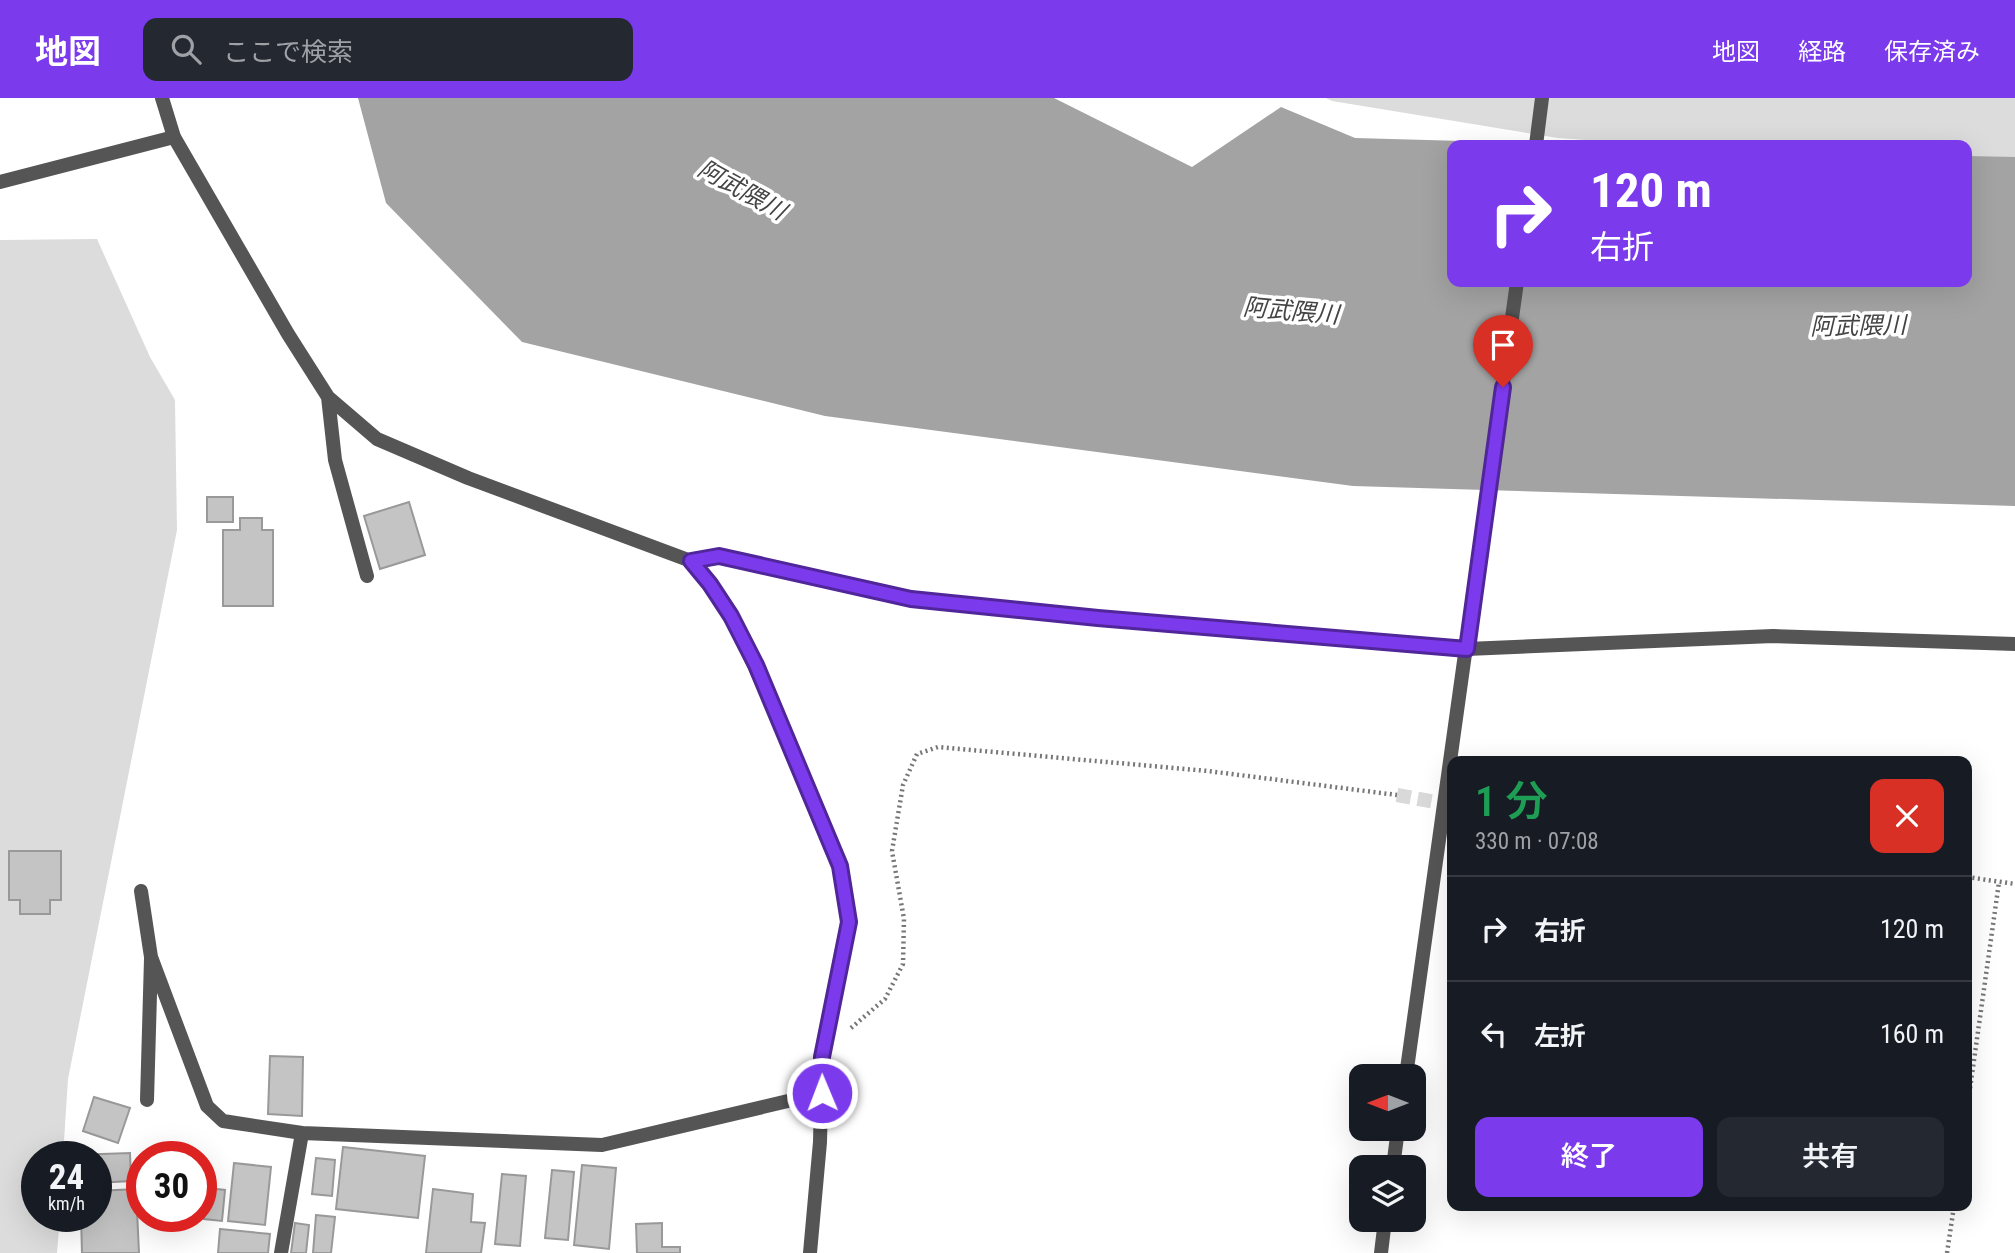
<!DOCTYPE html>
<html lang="ja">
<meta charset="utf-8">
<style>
:root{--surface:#171b24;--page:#242831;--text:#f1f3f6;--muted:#9ea1a6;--line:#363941;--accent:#7c3aed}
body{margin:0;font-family:"Roboto Condensed","Noto Sans JP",sans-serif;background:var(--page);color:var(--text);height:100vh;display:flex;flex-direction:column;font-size:26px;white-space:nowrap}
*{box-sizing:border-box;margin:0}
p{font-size:23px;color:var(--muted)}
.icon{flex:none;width:38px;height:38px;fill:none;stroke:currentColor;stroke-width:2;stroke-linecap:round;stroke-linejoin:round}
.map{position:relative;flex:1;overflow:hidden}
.side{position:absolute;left:1447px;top:658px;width:525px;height:455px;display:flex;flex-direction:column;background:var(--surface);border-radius:14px;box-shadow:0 7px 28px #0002}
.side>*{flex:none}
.top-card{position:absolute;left:1447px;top:42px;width:525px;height:147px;border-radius:14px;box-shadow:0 7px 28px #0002;background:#7c3aed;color:#fff;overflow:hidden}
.needle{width:46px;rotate:270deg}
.fabs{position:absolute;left:1349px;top:966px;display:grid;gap:14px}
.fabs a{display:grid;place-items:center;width:77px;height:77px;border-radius:14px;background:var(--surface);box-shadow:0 7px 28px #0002;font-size:35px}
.speed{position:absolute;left:21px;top:1043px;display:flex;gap:14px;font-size:35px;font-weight:700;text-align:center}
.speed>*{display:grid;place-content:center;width:91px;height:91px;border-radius:50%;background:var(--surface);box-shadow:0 7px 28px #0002;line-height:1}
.speed small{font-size:18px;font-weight:400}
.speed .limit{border:10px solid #d22;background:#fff;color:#111}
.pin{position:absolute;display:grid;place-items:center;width:60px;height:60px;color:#fff;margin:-72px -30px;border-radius:50% 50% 50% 0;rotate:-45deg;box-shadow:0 0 7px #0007}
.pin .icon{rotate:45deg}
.me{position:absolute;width:77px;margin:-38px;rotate:359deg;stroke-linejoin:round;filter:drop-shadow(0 0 5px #0008)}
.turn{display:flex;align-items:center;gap:24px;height:147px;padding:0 28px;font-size:32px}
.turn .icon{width:91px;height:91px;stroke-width:2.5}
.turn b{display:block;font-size:49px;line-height:60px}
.round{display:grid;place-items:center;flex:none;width:74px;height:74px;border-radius:14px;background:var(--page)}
.headline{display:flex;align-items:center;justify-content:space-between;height:119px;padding:0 28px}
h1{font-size:42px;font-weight:600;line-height:52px;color:#1e9e55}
.cta{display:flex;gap:14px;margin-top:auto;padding:14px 28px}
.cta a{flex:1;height:80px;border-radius:14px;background:var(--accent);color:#fff;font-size:28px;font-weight:600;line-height:80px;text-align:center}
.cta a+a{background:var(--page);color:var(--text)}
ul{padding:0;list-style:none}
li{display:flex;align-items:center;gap:21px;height:105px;padding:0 28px;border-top:2px solid var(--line)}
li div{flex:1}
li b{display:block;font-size:26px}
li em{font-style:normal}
header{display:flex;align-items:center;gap:42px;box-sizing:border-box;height:98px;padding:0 35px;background:var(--accent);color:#fff}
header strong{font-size:33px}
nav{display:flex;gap:38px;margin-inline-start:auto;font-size:24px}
.search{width:490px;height:63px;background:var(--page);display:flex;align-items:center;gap:18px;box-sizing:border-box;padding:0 24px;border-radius:14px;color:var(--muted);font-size:26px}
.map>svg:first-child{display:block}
.green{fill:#dcdcdc}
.water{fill:#a3a3a3}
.building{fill:#c4c4c4;stroke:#999;stroke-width:2}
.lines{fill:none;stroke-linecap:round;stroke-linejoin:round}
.minor-tunnel{stroke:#d9d9d9;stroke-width:14;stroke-dasharray:14 7;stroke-linecap:butt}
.path{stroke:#777;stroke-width:4.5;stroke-dasharray:2 3.5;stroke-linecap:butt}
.service{stroke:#555;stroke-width:14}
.minor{stroke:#555;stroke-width:14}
.tertiary{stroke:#555;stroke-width:14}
.route-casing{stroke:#51269a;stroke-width:18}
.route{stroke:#7c3aed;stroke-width:12}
.labels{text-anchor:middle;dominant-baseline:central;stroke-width:7;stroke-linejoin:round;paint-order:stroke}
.water-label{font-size:24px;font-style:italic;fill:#444;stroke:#fff}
</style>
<header>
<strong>地図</strong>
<div class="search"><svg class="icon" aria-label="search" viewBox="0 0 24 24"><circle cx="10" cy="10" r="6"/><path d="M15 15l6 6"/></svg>ここで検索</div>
<nav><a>地図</a><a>経路</a><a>保存済み</a></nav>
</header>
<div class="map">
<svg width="2015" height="1155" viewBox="0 0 2015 1155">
<rect width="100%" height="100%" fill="#fff"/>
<path class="green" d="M1326,0H2015V71H1967V47H1652L1558,40L1332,3Z
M97,141L150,259L175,302L177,432L68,981L63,1059H37V1118H60L57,1155H0V142Z"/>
<path class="water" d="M358,0H1054L1192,69L1281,9L1355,40L1606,47H1452V184H1967V58L2015,59V408L1353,388L825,318L522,244L386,105Z"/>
<path class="building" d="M207,399H233V424H207Z
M409,404L425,457L380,471L364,418Z
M240,420H262V432H273V508H223V432H240Z
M9,753H61V802H50V816H20V802H9Z
M270,958L303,959L302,1018L268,1016Z
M94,999L130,1010L118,1045L83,1033Z
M343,1049L425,1058L418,1120L336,1111Z
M130,1055L131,1083L96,1085V1059H73V1057Z
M316,1060L335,1062L332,1098L312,1096Z
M234,1065L271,1069L265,1127L228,1123Z
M582,1067L616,1070L609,1151L574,1147Z
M552,1072L574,1074L568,1142L545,1140Z
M502,1076L526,1078L520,1148L495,1146Z
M207,1090L225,1092L222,1123L204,1121Z
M136,1091L139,1155H82L81,1118H96V1093Z
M433,1091L473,1096L471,1124L485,1125L481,1155H426Z
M316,1117L335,1119L331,1155H313Z
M295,1125L309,1127L306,1155H291Z
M662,1125V1149H680V1155H637L636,1126Z
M220,1131L270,1136L268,1155H218Z"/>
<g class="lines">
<path class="minor-tunnel" d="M1397,697L1452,707"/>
<path class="path" d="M1967,779L2015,786
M851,930L885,901L903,866L904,821L892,753L903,687L917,656L938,649L1208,673L1397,697
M1967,1012L1999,784
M1947,1155L1954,1108"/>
<path class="service" d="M0,84L174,39
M691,463L719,458L911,501L1098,520L1467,551L1773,538L2015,546
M147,1002L151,861"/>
<path class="minor" d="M162,0L174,39L288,236L328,299L377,341L468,380L691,463C733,513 756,569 781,629C801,675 820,722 840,768L850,824L822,959L820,1044L810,1155
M328,299L335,362L367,478
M141,793L151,859L207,1008L223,1023L302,1035L602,1047L822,995
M281,1155L302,1035"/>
<path class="tertiary" d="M1536,47L1542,0
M1406,978L1517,184
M1393,1069L1398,1031
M1381,1155L1385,1122"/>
</g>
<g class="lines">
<g class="route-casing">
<path id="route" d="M822,995V959L849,824L840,768L756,567L731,518L710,486L691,463L719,458L911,501L1098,520L1467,551L1503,289"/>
</g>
<use href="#route" class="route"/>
</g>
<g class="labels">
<g class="water-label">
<text transform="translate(742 92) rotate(29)">阿武隈川</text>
<text transform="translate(1291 213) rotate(5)">阿武隈川</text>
<text transform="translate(1858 228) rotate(-1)">阿武隈川</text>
</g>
</g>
</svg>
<div class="fabs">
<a><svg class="needle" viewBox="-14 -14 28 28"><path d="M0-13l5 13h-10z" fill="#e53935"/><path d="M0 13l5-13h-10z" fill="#9ea1a6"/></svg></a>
<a><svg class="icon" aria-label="layers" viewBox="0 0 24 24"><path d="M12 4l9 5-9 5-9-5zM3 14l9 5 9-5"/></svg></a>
</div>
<div class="speed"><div>24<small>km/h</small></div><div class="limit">30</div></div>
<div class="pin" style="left:1503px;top:289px;background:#d93025"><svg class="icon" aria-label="arrive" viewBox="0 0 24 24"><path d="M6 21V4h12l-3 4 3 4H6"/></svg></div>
<svg class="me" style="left:822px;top:995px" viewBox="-20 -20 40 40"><circle r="17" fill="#7c3aed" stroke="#fff" stroke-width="3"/><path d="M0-11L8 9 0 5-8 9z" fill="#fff"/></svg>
<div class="top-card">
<div class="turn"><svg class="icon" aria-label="right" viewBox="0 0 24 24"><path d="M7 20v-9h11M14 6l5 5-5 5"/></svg><div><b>120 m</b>右折</div></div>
</div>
<section class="side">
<div class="headline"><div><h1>1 分</h1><p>330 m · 07:08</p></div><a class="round" style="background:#d93025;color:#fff"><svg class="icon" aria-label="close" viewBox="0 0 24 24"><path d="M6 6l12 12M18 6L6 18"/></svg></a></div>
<ul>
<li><svg class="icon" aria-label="right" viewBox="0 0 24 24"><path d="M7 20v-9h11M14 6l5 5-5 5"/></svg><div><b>右折</b></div><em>120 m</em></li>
<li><svg class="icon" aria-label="left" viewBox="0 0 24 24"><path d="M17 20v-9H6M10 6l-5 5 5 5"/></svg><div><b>左折</b></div><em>160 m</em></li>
</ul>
<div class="cta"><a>終了</a><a>共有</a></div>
</section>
</div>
